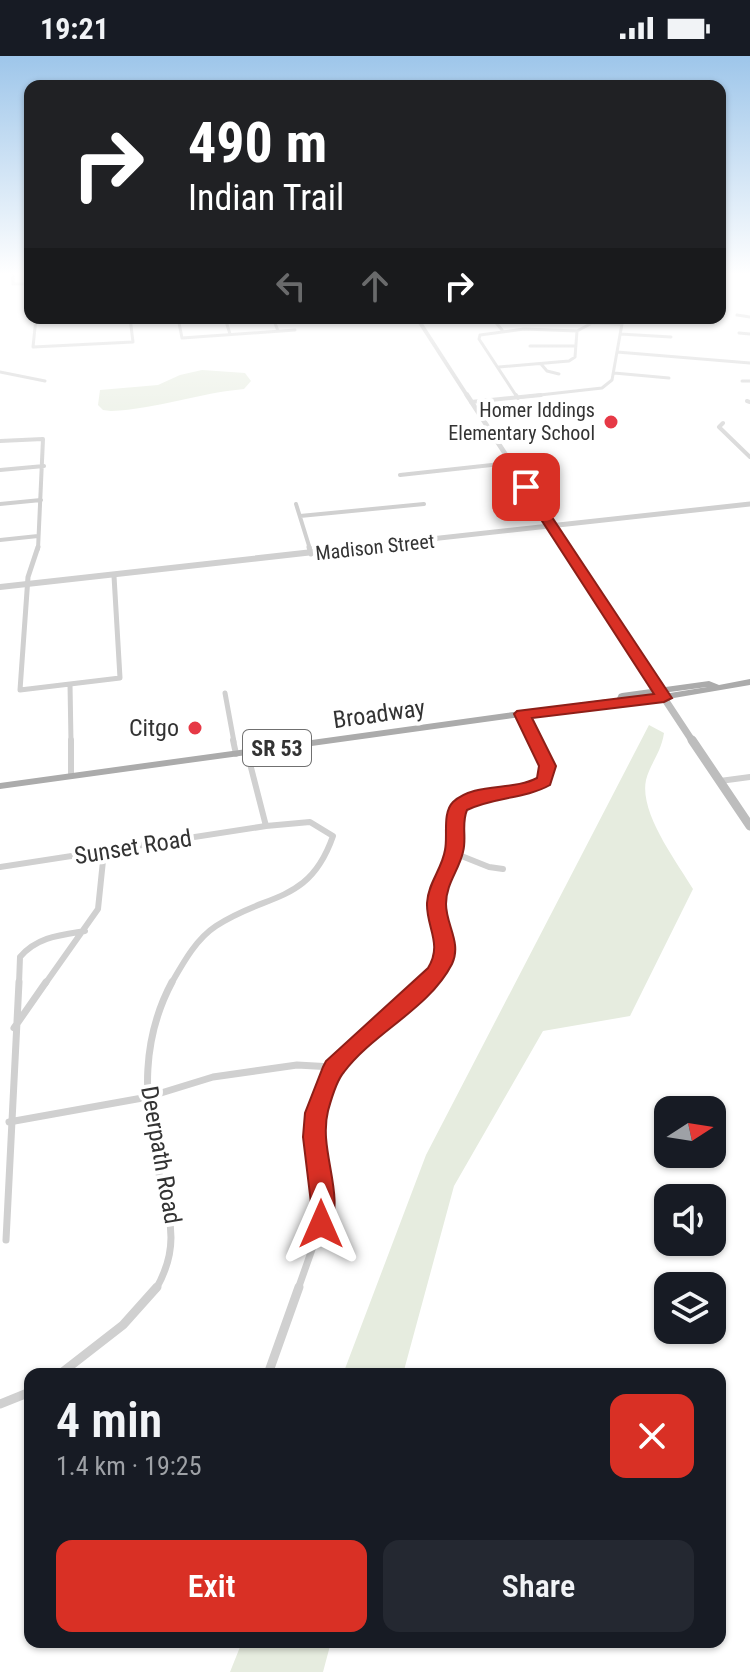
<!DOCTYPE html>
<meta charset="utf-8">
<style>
:root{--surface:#171b24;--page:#242831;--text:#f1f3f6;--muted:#9ea1a6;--accent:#d93025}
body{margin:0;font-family:"Roboto Condensed",sans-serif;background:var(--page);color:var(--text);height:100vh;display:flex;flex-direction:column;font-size:30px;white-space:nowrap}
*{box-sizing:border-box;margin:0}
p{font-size:26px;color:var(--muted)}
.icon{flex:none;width:44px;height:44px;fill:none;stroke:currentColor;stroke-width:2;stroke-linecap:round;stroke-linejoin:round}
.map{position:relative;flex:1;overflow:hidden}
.sheet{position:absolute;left:24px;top:1312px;width:702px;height:280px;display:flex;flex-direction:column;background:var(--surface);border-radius:16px;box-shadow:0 2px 6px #0004}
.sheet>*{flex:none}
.guide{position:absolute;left:24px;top:24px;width:702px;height:244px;border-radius:16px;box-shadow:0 2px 6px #0004;background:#202124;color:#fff;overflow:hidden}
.needle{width:52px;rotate:78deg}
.fabs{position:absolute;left:654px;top:1040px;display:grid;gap:16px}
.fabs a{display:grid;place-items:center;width:72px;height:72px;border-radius:16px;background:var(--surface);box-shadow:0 2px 6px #0004;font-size:40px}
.pin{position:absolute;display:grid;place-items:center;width:68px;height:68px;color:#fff;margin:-34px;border-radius:16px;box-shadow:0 4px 12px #0006}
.me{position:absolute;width:88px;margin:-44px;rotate:0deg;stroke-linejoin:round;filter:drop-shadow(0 0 6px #0008)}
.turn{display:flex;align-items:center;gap:28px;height:168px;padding:0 32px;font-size:36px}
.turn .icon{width:104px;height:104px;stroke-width:2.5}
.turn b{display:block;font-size:56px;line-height:68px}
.lanes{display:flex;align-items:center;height:76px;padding:0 32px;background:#0003;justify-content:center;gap:40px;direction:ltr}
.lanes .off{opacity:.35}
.round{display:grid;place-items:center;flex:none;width:84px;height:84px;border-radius:16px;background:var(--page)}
.overview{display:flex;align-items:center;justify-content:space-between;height:136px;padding:0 32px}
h1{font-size:48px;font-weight:600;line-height:60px}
.action{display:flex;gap:16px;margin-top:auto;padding:16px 32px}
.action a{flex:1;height:92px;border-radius:16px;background:var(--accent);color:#fff;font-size:32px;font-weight:600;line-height:92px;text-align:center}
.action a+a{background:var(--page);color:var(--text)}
.status{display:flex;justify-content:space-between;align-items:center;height:56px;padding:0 40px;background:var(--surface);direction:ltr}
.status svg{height:22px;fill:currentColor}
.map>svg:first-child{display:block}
.green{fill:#e6ecdf}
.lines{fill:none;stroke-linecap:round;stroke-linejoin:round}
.minor-far5{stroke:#d0d0d0;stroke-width:3}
.minor-far4{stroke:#d0d0d0;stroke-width:4}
.minor-far3{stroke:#d0d0d0;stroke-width:5}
.minor-far2{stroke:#d0d0d0;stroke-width:6}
.minor-far1{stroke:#d0d0d0;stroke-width:7}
.minor{stroke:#d0d0d0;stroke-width:9}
.tertiary-far2{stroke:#d0d0d0;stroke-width:4}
.tertiary-far1{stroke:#d0d0d0;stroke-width:5}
.tertiary{stroke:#d0d0d0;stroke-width:6}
.secondary-far1{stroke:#bdbdbd;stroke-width:7}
.secondary{stroke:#bdbdbd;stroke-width:9}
.primary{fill:#ababab;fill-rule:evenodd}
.route{fill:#d93025;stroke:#8d1f18;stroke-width:2}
.poi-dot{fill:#e63946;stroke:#fff;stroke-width:3}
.labels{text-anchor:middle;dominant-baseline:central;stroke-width:8;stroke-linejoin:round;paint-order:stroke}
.far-poi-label{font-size:20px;fill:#333;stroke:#fff;text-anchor:end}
.far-street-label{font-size:20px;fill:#333;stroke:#fff}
.shield{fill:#fff;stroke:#707070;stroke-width:2}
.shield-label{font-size:22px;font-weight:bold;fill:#333}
.street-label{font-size:24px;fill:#333;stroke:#fff}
.poi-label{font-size:24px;fill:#333;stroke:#fff;text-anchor:end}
</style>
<div class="status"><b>19:21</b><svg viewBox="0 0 49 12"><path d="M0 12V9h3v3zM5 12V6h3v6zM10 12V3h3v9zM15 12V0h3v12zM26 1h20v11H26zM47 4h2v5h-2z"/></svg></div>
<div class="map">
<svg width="750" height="1616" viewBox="0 0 750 1616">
<rect width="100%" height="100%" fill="#fff"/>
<path class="green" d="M202,314L245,317L251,325L244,333C199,337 157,353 111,355L103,354L98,349L100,334L158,329L180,319Z
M649,669L664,677C661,697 650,708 646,724C639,757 677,806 693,833L630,960L543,975L454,1130L403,1318H343L426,1099Z
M242,1586H331L323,1616H230Z"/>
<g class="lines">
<path class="minor-far5" d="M13,218V228H30
M737,259L750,261
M36,262L33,291L133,286L130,262
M178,262L182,282L295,274
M225,262L230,278
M273,262L278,275
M492,262L502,274
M622,263H676
M577,275L592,267L622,268
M739,277L750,278
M620,278L671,281
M530,290H574
M617,296L750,307
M541,308L547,315L559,318
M499,311L569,305L575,301L577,275
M0,316L45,325
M614,317L669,322
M742,325H750
M517,341L479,283L480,279L524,273L577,275
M522,341L602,332L612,324L623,262"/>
<path class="minor-far4" d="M516,339L518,342
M747,345L750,346
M471,346L541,339
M723,367L719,371L750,401
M0,385L43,383L38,493
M0,414L44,410
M400,419L511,407
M0,448L41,444
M296,448L310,493
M300,460L424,448
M0,484L38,480"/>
<path class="minor-far3" d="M38,491L28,521L20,634L120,622L114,520
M309,491L311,498
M70,628L71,686
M225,637L234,686
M522,658L536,686"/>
<path class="minor-far2" d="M71,684V720
M233,684L236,698
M720,725L750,721
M454,797L489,811L503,813
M0,811L266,770
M19,928L20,901C37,881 60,879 85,875
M45,928L98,853L104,795
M171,928C183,907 196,883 216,870C267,836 309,849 333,780L310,766L266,770L247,696
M424,928L435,918L444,897L438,839L455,793L459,750C487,735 526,743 548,718V710L535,684"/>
<path class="minor-far1" d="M14,972L46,926
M9,1066L148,1041L213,1021L297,1009L333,1011
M6,1184L19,926
M156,1233C184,1184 166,1155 156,1104C144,1041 141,984 172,926
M298,1233L321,1168L323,1147L314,1081L316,1057L333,1011L426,926"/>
<path class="minor" d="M60,1318L123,1269L157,1231
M268,1318L299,1231
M0,1348L30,1336"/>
<path class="tertiary-far2" d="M417,262L468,341"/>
<path class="tertiary-far1" d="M467,339L567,493
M340,493L750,448"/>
<path class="tertiary" d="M566,491L664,642
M0,531L358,491"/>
<path class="secondary-far1" d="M664,642L693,686"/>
<path class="secondary" d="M692,684L750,770"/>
<path class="primary" d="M750,623V629L627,650L608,649L0,733V727L608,643L616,644L619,638L622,637L709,625L719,629ZM707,631L627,644H625V642Z"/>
</g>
<linearGradient id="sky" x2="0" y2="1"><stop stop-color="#9ec6ea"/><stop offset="0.49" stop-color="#fff"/><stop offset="1" stop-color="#fff" stop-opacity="0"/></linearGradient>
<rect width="750" height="444" fill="url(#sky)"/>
<path class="route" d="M526,427L532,431L672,642L664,646L532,662L556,710L550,729C525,743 493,741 467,754C461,768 467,782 463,796C459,814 446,828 446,848C446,869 462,887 452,908C429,953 374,976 344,1016C336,1025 331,1044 328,1055C318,1095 346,1138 329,1176L321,1180L312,1176L308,1168L311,1147L303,1081L305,1057L323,1011L326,1005L428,912C443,888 426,871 427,847C428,827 442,813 445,794C448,780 442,757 453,746C475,726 512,735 537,722L539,710L514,658L517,655L654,638L520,431Z"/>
<g class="poi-dot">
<circle cx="611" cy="366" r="8"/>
<circle cx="195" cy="672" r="8"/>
</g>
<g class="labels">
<g class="far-poi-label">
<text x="595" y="354">Homer Iddings<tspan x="595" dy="23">Elementary School</tspan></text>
</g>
<g class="far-street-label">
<text transform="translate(375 491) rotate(-6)">Madison Street</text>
</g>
<rect class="shield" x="243" y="674" width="68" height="36" rx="6"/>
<g class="shield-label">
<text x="277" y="692">SR 53</text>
</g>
<g class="street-label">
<text transform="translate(379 658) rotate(-8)">Broadway</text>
<text transform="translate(133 791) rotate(-9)">Sunset Road</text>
<text transform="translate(161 1099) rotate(80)">Deerpath Road</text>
</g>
<g class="poi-label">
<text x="179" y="672">Citgo</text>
</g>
</g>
</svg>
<div class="fabs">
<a><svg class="needle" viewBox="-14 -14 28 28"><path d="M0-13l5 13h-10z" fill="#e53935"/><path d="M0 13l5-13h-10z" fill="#9ea1a6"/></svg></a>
<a><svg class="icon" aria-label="sound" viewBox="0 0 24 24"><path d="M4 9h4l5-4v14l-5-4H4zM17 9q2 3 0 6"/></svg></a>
<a><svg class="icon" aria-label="layers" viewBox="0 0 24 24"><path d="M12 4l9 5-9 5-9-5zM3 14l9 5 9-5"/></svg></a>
</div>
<div class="pin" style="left:526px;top:431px;background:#d93025"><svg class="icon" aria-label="arrive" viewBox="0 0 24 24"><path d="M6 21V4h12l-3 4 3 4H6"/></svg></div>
<svg class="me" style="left:321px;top:1168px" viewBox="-20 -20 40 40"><path d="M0-17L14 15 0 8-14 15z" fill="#d93025" stroke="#fff" stroke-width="4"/></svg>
<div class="guide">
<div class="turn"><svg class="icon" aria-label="right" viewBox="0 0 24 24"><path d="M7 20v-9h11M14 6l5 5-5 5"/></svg><div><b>490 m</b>Indian Trail</div></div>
<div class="lanes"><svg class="icon off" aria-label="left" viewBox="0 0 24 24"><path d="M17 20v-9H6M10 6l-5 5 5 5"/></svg><svg class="icon off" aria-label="ahead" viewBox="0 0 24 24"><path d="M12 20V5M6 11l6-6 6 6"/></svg><svg class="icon" aria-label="right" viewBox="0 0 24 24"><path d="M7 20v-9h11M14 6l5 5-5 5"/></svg></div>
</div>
<section class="sheet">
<div class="overview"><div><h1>4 min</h1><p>1.4 km · 19:25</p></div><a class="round" style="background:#d93025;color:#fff"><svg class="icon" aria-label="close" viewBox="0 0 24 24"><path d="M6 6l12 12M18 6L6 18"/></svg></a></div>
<div class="action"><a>Exit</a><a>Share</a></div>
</section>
</div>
